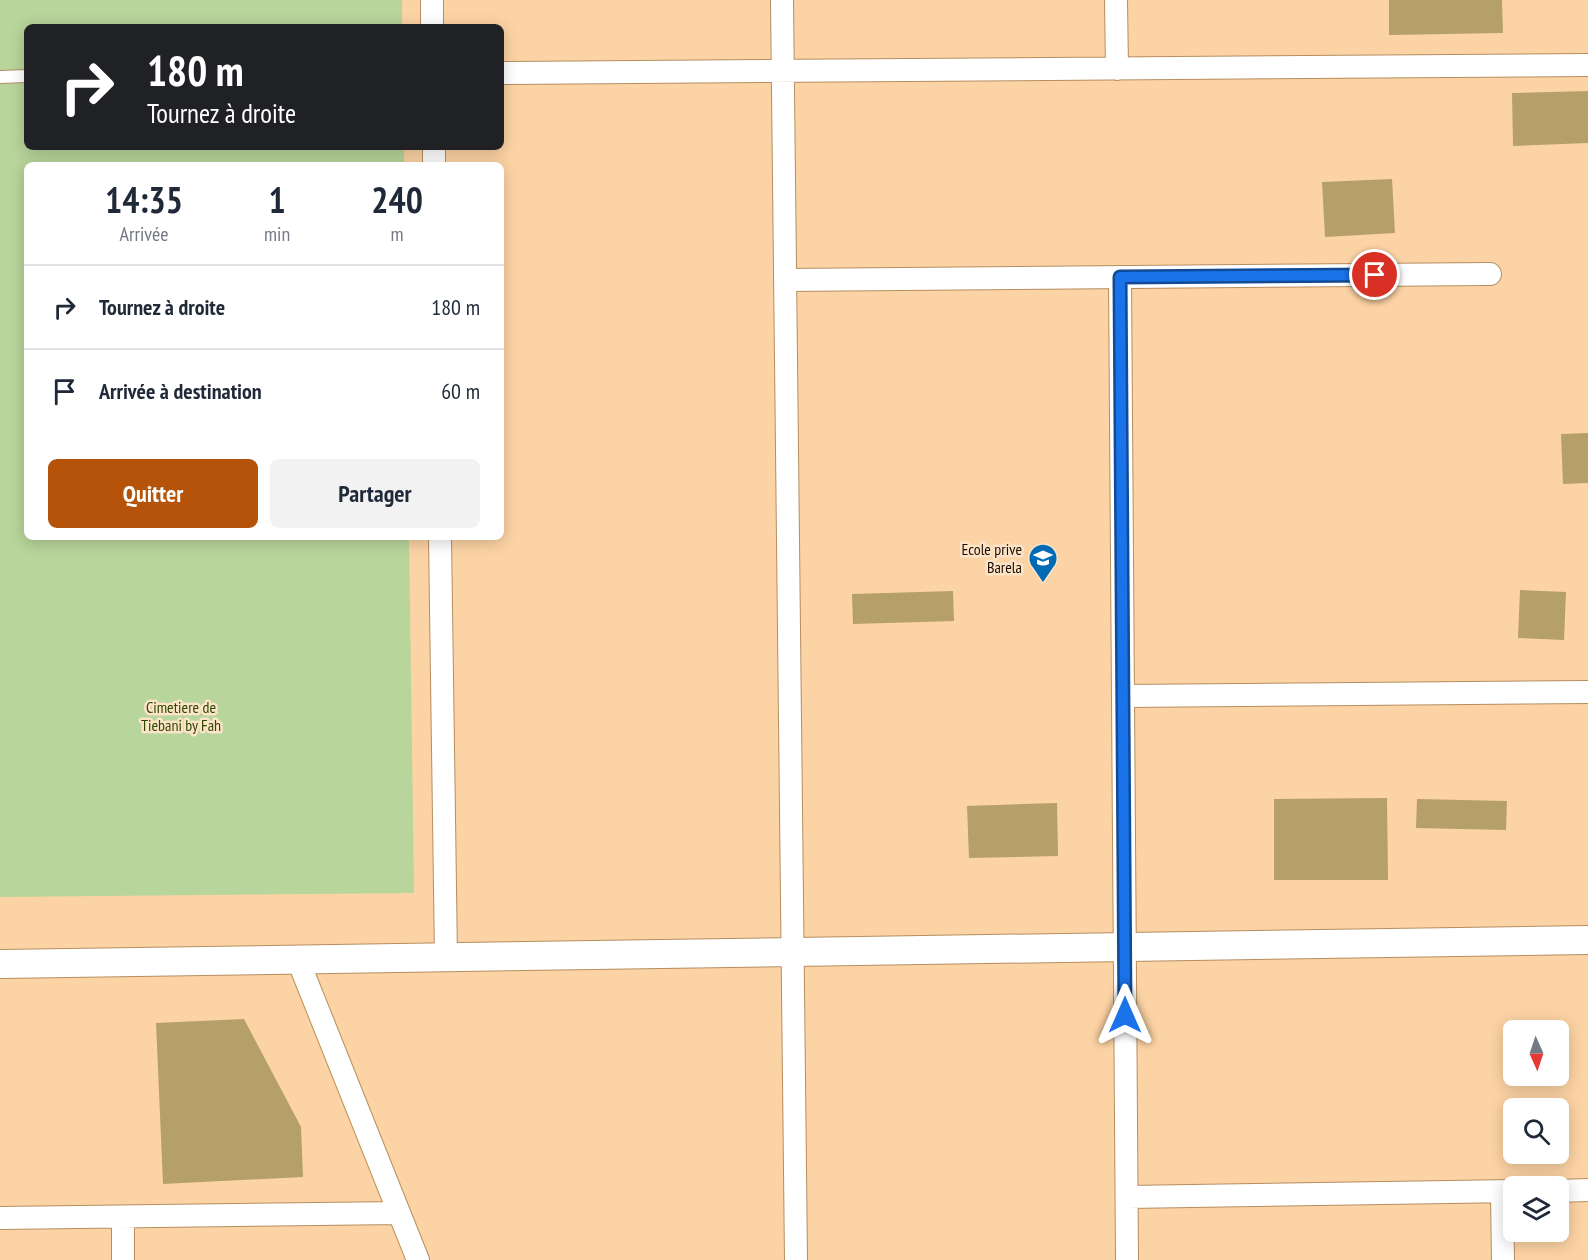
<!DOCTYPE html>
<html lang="fr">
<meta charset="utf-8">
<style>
:root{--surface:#fff;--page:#f2f2f3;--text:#1f2937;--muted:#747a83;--line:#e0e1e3;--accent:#b45309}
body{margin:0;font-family:"PT Sans Narrow",sans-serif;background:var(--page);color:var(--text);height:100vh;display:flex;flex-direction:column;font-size:22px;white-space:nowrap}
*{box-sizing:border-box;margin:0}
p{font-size:20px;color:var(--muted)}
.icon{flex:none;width:33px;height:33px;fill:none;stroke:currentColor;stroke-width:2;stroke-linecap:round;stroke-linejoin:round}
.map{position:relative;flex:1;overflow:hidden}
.drawer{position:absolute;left:24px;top:162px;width:480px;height:378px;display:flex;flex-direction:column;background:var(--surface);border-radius:9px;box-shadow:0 3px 15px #0003}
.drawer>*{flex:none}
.top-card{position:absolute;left:24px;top:24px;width:480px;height:126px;border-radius:9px;box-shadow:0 3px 15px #0003;background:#202124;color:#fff;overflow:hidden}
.needle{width:39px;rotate:177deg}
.fabs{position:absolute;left:1503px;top:1020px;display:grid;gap:12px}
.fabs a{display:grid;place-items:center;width:66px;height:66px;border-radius:9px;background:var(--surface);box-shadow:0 3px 15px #0003;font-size:30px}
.pin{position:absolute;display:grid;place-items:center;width:51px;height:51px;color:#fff;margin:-26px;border:3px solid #fff;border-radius:50%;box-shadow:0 2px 6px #0007}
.me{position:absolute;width:66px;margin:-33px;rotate:0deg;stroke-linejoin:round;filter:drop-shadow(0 0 4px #0008)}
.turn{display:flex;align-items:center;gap:21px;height:126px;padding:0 24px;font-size:27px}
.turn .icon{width:78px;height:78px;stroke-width:2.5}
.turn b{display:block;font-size:42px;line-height:51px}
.eta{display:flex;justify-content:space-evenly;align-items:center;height:102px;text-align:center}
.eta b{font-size:36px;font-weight:700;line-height:42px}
.primary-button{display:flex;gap:12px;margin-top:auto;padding:12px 24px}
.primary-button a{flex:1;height:69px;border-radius:9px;background:var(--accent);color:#fff;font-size:24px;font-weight:700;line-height:69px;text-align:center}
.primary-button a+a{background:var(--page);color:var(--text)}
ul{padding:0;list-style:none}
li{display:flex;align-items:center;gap:18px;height:84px;padding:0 24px;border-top:2px solid var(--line)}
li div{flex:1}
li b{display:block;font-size:22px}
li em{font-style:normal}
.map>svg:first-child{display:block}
.green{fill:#b8d59b}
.building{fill:#b5a06a}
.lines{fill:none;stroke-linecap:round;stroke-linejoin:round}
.service-casing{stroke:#b58e61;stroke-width:14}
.minor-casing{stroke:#b58e61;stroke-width:24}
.tertiary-casing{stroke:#b58e61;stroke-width:30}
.service{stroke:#fff;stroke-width:12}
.minor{stroke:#fff;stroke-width:22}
.tertiary{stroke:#fff;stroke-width:28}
.route-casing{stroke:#114b97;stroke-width:15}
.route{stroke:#1a73e8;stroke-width:10}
.labels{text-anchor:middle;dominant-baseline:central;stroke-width:5;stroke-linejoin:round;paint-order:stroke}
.poi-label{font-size:16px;fill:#1e0f01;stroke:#fde3c8;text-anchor:end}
.park-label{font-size:16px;fill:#2d4801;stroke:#fde3c8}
</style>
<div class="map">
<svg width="1588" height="1260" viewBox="0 0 1588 1260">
<rect width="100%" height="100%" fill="#fcd3a4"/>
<path class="green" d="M0,0H402V27H27V147H404V165H27V537H409L414,893L0,897Z"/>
<path class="building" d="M1389,0H1502L1503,33L1389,35Z
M1588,91V143L1513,146L1512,93Z
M1392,179L1395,233L1325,237L1322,182Z
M1588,433V483L1563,484L1561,434Z
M1520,590L1566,592L1564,640L1518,638Z
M953,591L954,621L853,624L852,594Z
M1387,798L1388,880H1274V799Z
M1417,799L1507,801L1506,830L1416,828Z
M1057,803L1058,856L969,858L967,806Z
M244,1019L301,1127L303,1177L163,1184L156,1023Z"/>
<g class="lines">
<g class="service-casing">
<path id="service" d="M0,77L27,76"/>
</g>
<g class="minor-casing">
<path id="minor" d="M432,0V27
M782,0L796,1260
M1116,0L1117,69
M501,73L1588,65
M434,147V165
M1120,277L1127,1260
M785,280L1490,274
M440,537L446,958
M1123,696L1588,692
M298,960L418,1260
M1558,1191L1588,1190
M1502,1192L1503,1260
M1127,1197L1514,1191
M123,1217V1260
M0,1218L399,1213"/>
</g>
<g class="tertiary-casing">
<path id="tertiary" d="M0,964L1588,940"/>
</g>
<use href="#service" class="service"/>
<use href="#minor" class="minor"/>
<use href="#tertiary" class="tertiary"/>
</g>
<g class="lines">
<g class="route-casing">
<path id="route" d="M1125,1015L1120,277L1375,275"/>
</g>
<use href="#route" class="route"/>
</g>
<defs>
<g id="school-pin" transform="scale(1.5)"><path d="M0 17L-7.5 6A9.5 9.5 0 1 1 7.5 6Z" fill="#016ab5" stroke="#fde3c8"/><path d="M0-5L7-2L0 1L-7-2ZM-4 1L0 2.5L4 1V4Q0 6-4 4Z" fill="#fff"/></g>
</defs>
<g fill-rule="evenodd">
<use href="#school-pin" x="1043" y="558"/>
</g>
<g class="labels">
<g class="poi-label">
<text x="1022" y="549">Ecole prive<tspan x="1022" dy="18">Barela</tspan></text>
</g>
<g class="park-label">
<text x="181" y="707">Cimetiere de<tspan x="181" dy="18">Tiebani by Fah</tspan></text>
</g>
</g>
</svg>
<div class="fabs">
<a><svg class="needle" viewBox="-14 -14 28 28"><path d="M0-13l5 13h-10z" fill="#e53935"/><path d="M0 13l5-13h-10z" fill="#747a83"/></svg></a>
<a><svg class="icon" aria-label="search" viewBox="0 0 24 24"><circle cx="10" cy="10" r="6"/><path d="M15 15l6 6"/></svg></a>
<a><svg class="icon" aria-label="layers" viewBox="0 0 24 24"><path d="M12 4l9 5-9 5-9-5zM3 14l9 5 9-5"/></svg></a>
</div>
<div class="pin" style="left:1375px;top:275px;background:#d93025"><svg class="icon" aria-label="arrive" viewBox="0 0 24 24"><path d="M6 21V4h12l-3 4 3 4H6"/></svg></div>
<svg class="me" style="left:1125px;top:1015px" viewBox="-20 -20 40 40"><path d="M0-17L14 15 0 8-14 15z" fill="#1a73e8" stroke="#fff" stroke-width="4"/></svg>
<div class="top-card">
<div class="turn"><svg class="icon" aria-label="right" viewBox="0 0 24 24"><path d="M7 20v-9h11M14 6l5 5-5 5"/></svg><div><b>180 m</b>Tournez à droite</div></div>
</div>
<section class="drawer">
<div class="eta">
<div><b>14:35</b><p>Arrivée</p></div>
<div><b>1</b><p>min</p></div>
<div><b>240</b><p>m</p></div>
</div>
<ul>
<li><svg class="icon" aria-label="right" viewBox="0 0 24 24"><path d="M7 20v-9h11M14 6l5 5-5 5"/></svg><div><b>Tournez à droite</b></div><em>180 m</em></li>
<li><svg class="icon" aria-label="arrive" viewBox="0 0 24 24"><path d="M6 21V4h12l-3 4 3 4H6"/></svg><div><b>Arrivée à destination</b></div><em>60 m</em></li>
</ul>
<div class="primary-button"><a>Quitter</a><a>Partager</a></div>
</section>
</div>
